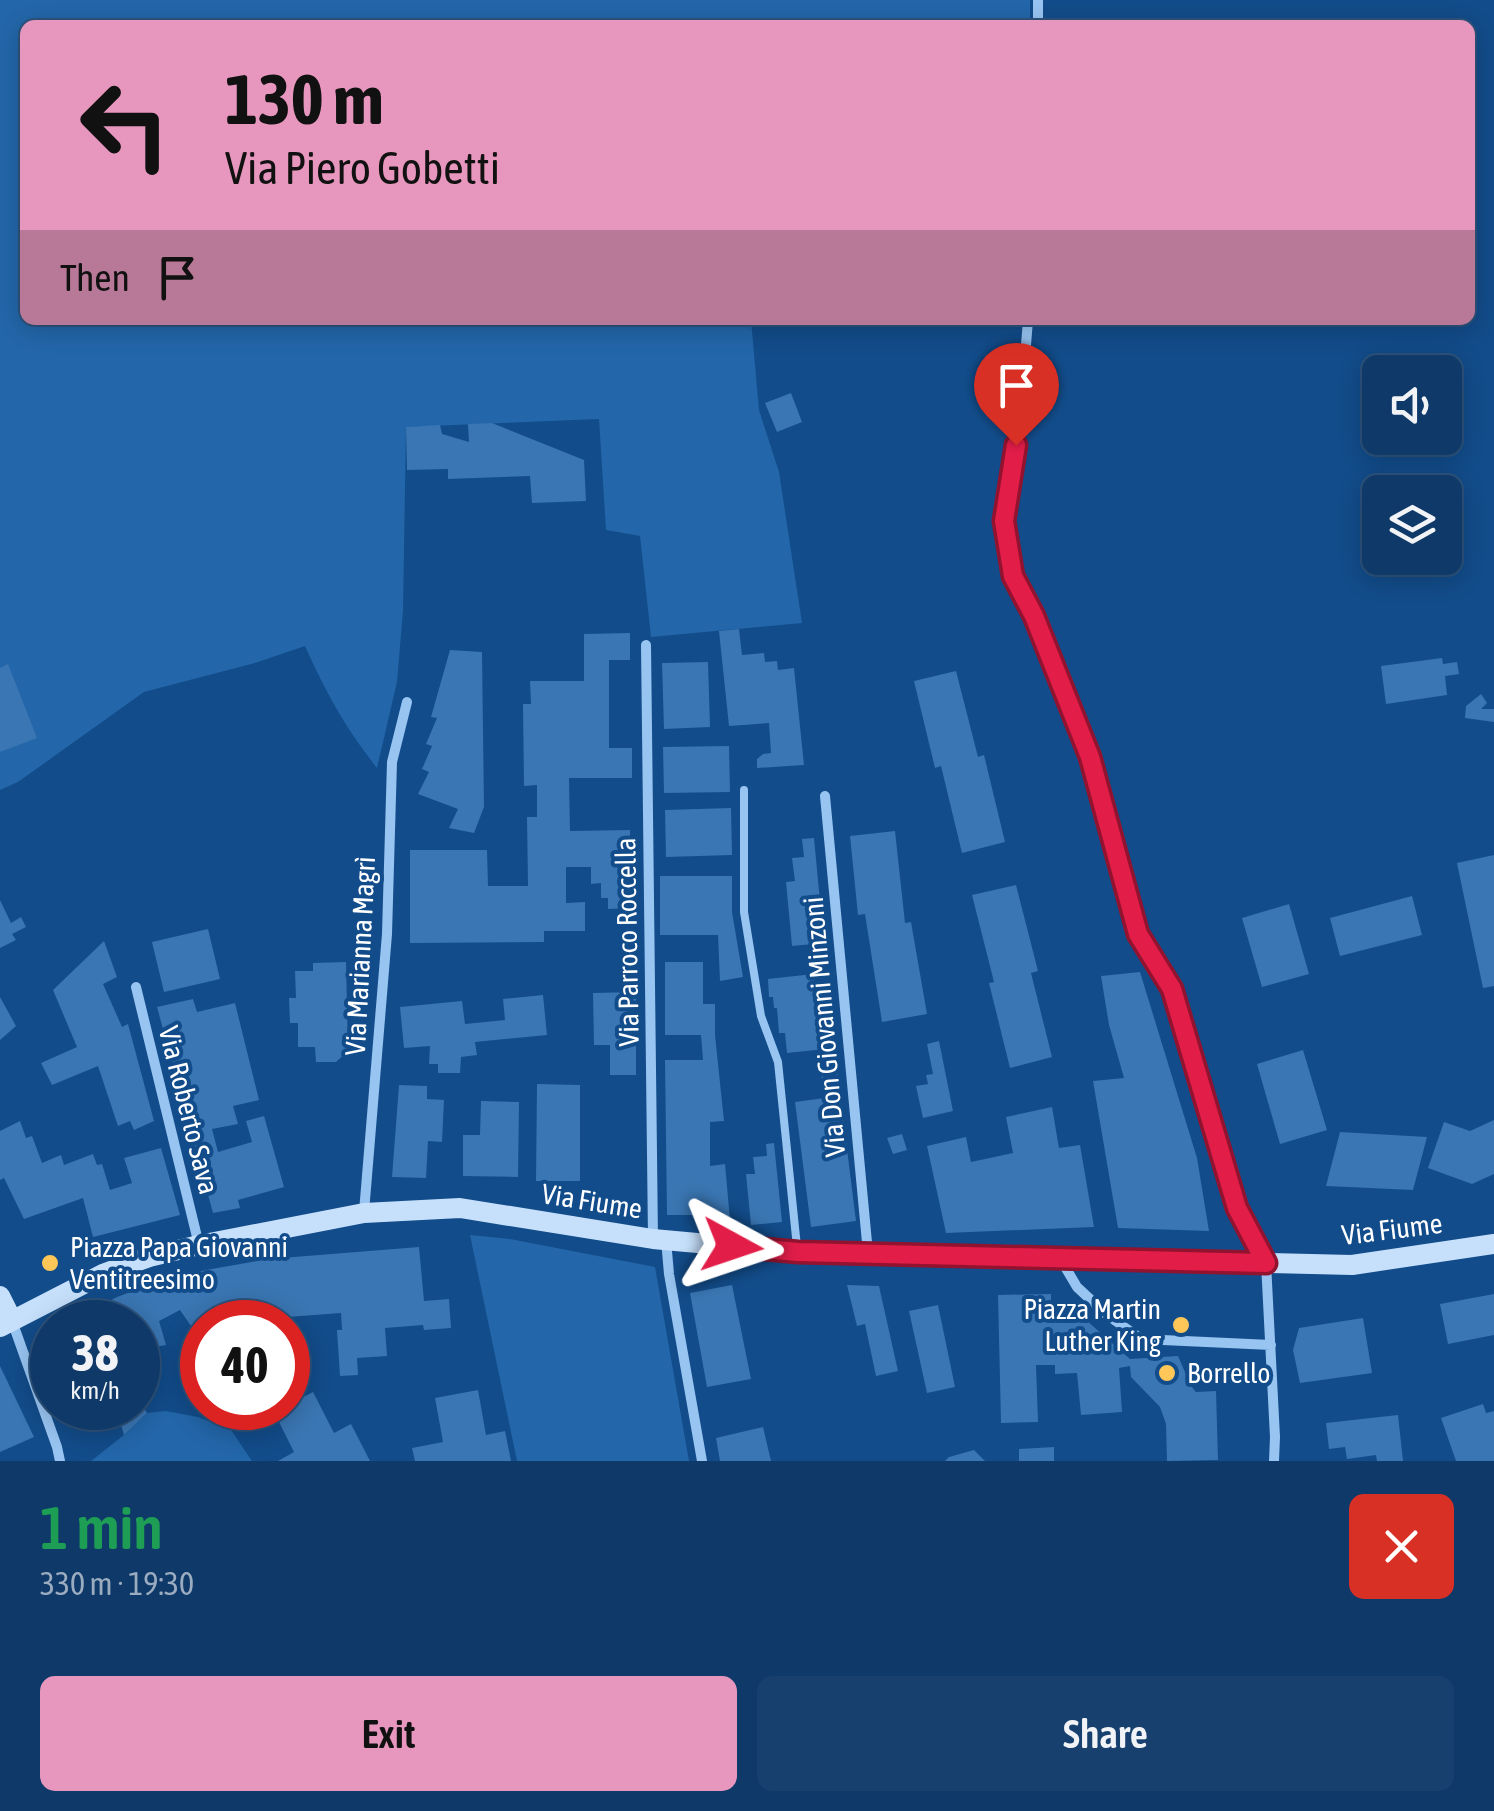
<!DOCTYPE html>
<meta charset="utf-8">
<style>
:root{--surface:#0e3968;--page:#17406e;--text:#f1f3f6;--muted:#9bacc0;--line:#2e537c;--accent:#e797bd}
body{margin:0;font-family:"Asap Condensed",sans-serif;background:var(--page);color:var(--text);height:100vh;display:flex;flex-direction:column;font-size:38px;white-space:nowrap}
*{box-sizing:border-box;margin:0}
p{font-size:32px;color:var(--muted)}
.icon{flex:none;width:55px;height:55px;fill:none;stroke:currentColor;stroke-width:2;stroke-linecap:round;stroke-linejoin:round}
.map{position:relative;height:1461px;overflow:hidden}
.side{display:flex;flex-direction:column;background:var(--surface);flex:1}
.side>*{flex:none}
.hud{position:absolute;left:20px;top:20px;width:1455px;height:305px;border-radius:15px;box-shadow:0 5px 25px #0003,0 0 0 2px var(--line);background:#e797bd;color:#111;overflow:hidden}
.fabs{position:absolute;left:1362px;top:355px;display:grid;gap:20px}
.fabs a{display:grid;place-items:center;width:100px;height:100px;border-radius:15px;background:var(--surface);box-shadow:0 5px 25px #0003,0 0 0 2px var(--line);font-size:50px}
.speed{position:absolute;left:30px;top:1300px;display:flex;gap:20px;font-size:50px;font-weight:700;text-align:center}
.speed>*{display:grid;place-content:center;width:130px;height:130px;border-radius:50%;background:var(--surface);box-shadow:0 5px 25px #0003,0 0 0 2px var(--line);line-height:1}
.speed small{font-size:25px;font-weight:400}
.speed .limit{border:15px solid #d22;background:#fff;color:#111}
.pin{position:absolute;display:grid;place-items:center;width:85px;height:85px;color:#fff;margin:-102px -42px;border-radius:50% 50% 50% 0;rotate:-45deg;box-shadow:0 0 10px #0007}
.pin .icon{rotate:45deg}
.me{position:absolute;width:110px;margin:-55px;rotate:95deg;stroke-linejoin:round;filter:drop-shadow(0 0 8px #0008)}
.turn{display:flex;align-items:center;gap:35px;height:210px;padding:0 40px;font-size:45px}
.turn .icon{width:130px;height:130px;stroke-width:2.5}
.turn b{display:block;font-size:70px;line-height:85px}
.then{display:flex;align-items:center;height:95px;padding:0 40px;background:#0003;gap:20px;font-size:38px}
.round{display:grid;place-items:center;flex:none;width:105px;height:105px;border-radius:15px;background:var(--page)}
.summary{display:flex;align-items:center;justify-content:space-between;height:170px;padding:0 40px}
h1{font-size:60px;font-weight:600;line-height:75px;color:#1e9e55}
.action{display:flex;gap:20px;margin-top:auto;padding:20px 40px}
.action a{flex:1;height:115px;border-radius:15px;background:var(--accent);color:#111;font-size:40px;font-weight:600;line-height:115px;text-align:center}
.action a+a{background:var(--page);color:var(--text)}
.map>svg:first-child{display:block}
.green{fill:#2366a9}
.building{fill:#3a76b3}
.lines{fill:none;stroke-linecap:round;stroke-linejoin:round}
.lane{stroke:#98c4f1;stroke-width:8}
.street{stroke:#98c4f1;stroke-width:10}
.secondary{stroke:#c6e0fc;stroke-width:20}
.route-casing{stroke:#92132f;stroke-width:25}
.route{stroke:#e11d48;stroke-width:18}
.poi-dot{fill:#ffc758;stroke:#124c8a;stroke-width:4}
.labels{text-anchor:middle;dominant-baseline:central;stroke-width:8;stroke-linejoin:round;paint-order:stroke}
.street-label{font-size:28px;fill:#fff;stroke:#124c8a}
.poi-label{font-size:28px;fill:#fff;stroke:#124c8a;text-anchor:start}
</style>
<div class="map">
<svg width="1494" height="1461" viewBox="0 0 1494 1461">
<rect width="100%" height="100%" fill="#124c8a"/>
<path class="green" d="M0,0H1030V25H25V320H751L759,410L779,472L802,623L651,637L640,536L606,530L599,419L406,427L403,611L397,682L377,768C345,727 326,693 305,646L255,663L144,692L18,782L0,790Z
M470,1235L510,1239L655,1267L689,1461H517Z
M166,1411L198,1417L231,1430L252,1461H91L124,1435L147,1413Z"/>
<path class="building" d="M791,393L802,422L777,432L765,403Z
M492,423L584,460L586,501L532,503L530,476L448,479V469L407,470L406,427L440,425L442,434L469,442L468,424Z
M739,629L742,655L764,653L765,662L777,661L778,670L794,668L804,765L757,768V759L763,754L771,753L769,723L729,726L719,631Z
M630,633V660H609V748H632V778H569L570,831L630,830L631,908L608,909V898H601V883L591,884V867H566V903L585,902V931H544V942L410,943V850H487L488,886H528L527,817H537V785L524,786L523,704H531L530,681H584V634Z
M450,650L482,652L484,807L474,833L449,828L458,809L418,794L429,772L422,769L432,746L426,744L437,718L431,717Z
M1442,658L1443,664L1457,662L1459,674L1445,676L1447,695L1386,704L1381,666Z
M708,662L710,727L664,729L662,663Z
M8,664L37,738L0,752V668Z
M956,671L978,757L984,755L1005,842L962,853L941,766L935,768L914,681Z
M1481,694L1487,703L1481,709H1494V722L1465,718L1466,706Z
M729,746L730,792L664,793L663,747Z
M731,808L732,855L666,857L665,810Z
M895,831L905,923L911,922L927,1014L882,1022L865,914L858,915L850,836Z
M814,838L824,943L792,946L786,882L795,881L792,858L804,857L802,839Z
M1494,855V986L1483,988L1457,863Z
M660,876H732V912L743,977L720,981L718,935H660Z
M1016,885L1038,971L1031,973L1052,1057L1010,1068L989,983L994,982L972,895Z
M1412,896L1422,935L1340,956L1330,918Z
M0,900L11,923L21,917L26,927L12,934L16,940L0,948Z
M1289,904L1309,974L1262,987L1242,918Z
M208,929L220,979L164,992L152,942Z
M104,941L117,977L103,984L122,1027L128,1024L154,1121L134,1130L130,1121L118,1126L98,1066L52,1085L41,1063L77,1047L53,990Z
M346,962L348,1051L336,1062H316L315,1047H298V1023H290L289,998H296L295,971H313V963Z
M665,962H703V1004H715V1035L724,1121L710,1122V1166L725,1164L730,1220L705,1222L704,1215H667L665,1060H703L701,1035H665Z
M1140,972L1197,1158L1209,1231L1118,1228L1093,1081L1124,1078L1109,1025L1101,976Z
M813,974L816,1004L830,1003L835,1048L787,1053L785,1033H779L777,1008H774L773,997H769L768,979Z
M636,992V1075H610V1045H594L593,993Z
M543,995L547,1035L475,1042L477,1055L461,1057L460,1073H438V1064H429L430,1046L404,1048L400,1007L462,1001L465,1024L505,1020L503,999Z
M0,997L16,1026L0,1040Z
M193,999L197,1012L235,1003L259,1100L233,1106L238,1124L212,1129L218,1152L252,1142L246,1121L264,1116L284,1187L238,1200L240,1208L213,1213L157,1007Z
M939,1041L953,1111L923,1118L916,1086L928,1084L926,1075L933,1074L927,1044Z
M1303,1050L1327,1130L1280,1144L1257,1064Z
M837,1069L856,1221L811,1227L795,1102L832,1097V1089L823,1090L821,1071Z
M537,1084L580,1085V1181H536Z
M399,1085L427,1086V1099L444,1100L442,1142L428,1141L426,1178L392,1177Z
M481,1101L519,1102L518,1177L463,1176V1135H480Z
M1052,1107L1059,1148L1080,1145L1094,1227L946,1233L927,1146L966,1137L971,1162L1013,1153L1006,1117Z
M1494,1120V1174L1472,1184L1428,1168L1444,1122L1470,1131Z
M20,1121L26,1138L32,1136L42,1163L61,1155L64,1165L93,1154L97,1165L102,1164L110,1190L132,1183L124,1158L161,1148L180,1215L93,1237L83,1198L24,1219L4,1178L0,1180V1131Z
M1340,1132L1427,1137L1413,1190L1326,1186Z
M902,1134L907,1150L893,1154L887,1138Z
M774,1143L782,1222L751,1225L746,1174H755L753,1157L767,1156L766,1144Z
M419,1247L424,1301L449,1299L451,1328L424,1330L423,1325L385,1328L387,1356L357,1358L358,1375L340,1376L337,1330H342L341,1313L274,1318L250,1322H219L215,1311L208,1312L210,1322H202V1330L195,1332L180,1310L159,1321L166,1345L138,1350V1322H70L117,1297L160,1281L206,1270L269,1259Z
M732,1285L751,1379L707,1387L690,1293Z
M847,1285L879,1286L898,1371L876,1376L865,1324L857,1326Z
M1051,1294V1306L1068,1304L1130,1359L1178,1356L1191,1386L1196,1392L1216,1391L1218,1460L1167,1461L1166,1424L1160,1407L1131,1377L1130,1366L1119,1368L1122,1412L1081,1415L1077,1373L1055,1374V1365H1036L1038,1422L1001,1423L998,1295Z
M1494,1294V1335L1448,1344L1440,1304Z
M938,1305L955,1387L927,1393L909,1311Z
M1363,1318L1372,1373L1300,1383L1293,1350L1299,1328Z
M52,1332V1388L34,1342Z
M0,1366L34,1437L0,1452Z
M478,1390L486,1435L505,1431L511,1461H415L412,1448L443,1442L435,1398Z
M313,1392L334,1433L351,1424L370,1461H278L294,1452L274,1412L288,1408V1405Z
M141,1404L147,1413L124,1435L118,1414L138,1408Z
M1483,1404L1486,1413L1494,1411V1461H1456L1441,1418Z
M1398,1415L1403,1461H1377L1376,1455L1347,1459L1345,1447L1329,1449L1326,1423Z
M763,1427L771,1461H720L716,1438Z
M1054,1447V1461H1019V1449Z
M974,1450L985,1461H945L949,1457Z"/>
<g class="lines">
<path class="lane" d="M744,790V912L761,1016L778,1062L797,1247"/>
<path class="street" d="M1038,25V0
M1028,320L1021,407L1004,521L1013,576L1033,616L1089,757L1139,934L1172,989L1237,1208L1266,1263L1275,1437L1274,1461
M646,645L653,1239
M825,796L868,1253
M136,987L199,1245
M364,1212L387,934L392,762L407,702
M666,1240L669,1274L702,1461
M1061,1260L1077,1287L1106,1314L1141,1339L1271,1345
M12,1321L57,1447L60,1461"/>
<path class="secondary" d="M0,1296L12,1320
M0,1327L103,1274L149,1257L199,1245L364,1213L460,1208L653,1239L798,1252L1352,1265L1494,1244"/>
</g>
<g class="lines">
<g class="route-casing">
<path id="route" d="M732,1246L798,1252L1266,1263L1237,1208L1172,989L1138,934L1090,757L1034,616L1013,576L1004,521L1016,445"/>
</g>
<use href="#route" class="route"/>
</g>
<g class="poi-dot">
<circle cx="50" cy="1263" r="10"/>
<circle cx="1181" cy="1325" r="10"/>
<circle cx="1167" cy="1373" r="10"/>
</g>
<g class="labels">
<g class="street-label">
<text transform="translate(627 942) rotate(-91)">Via Parroco Roccella</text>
<text transform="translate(360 956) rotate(-87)">Via Marianna Magrì</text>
<text transform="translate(824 1027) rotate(-95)">Via Don Giovanni Minzoni</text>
<text transform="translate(189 1110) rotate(76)">Via Roberto Sava</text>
<text transform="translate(592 1201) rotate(9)">Via Fiume</text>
<text transform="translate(1392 1229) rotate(-7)">Via Fiume</text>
</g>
<g class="poi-label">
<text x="70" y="1247">Piazza Papa Giovanni<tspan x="70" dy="32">Ventitreesimo</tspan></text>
<text x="1161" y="1309" text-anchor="end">Piazza Martin<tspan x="1161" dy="32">Luther King</tspan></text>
<text x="1187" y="1373">Borrello</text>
</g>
</g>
</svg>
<div class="fabs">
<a><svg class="icon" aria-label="sound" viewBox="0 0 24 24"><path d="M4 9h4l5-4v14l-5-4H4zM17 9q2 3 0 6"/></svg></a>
<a><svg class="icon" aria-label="layers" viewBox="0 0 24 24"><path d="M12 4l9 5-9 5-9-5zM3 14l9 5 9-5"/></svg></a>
</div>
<div class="speed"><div>38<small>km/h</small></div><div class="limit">40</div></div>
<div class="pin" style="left:1016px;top:445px;background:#d93025"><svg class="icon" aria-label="arrive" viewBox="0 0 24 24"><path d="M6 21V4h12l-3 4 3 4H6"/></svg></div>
<svg class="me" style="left:732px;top:1246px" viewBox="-20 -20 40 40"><path d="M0-17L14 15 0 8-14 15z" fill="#e11d48" stroke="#fff" stroke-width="4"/></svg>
<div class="hud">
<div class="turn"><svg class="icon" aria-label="left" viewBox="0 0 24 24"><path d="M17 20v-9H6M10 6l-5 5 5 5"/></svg><div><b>130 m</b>Via Piero Gobetti</div></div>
<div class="then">Then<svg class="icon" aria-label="arrive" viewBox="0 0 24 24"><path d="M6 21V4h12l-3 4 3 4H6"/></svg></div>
</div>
</div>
<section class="side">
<div class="summary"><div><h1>1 min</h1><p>330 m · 19:30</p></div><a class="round" style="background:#d93025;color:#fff"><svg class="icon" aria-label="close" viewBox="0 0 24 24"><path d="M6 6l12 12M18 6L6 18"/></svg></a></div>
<div class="action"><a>Exit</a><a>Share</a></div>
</section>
